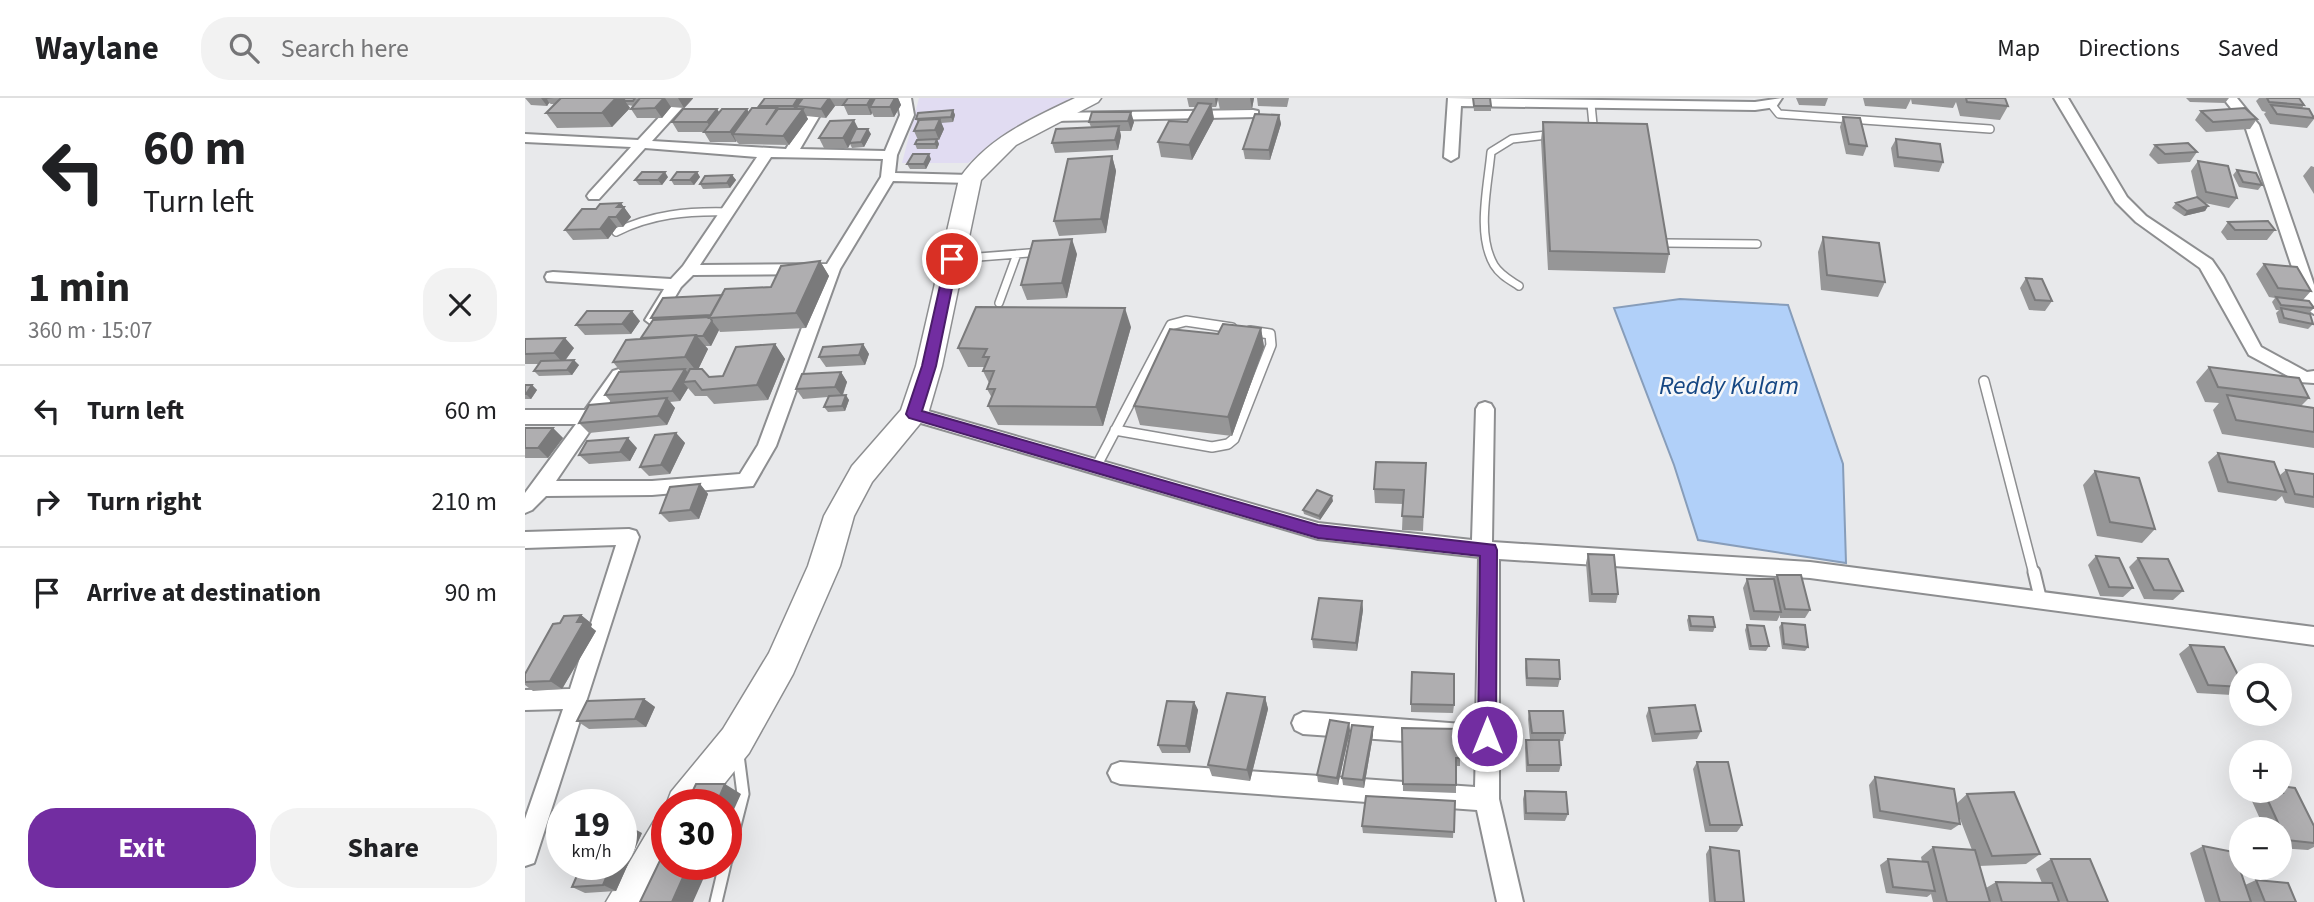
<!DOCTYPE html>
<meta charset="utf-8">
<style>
:root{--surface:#fff;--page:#f2f2f2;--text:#202124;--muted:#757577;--line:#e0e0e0;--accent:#722da1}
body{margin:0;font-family:"Source Sans 3",sans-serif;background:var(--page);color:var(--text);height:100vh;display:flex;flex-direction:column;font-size:26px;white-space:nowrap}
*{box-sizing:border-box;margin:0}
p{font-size:23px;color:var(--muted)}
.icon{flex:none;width:38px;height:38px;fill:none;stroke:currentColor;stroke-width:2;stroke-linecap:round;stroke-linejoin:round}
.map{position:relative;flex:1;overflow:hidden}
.side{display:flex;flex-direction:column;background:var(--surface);width:525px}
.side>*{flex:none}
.guide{background:#fff;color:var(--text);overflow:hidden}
.buttons{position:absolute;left:1704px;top:565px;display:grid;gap:14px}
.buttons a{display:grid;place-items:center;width:63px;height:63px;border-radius:50%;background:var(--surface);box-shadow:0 7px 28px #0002;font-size:35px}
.speed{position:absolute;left:21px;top:691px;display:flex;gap:14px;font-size:35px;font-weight:700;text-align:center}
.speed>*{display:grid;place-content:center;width:91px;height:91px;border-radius:50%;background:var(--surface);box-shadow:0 7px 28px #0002;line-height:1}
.speed small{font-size:18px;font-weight:400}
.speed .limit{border:10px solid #d22;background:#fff;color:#111}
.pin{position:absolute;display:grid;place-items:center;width:60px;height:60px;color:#fff;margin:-30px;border:4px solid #fff;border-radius:50%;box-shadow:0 2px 7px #0007}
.me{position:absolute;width:77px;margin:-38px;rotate:0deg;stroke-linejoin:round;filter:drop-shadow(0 0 5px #0008)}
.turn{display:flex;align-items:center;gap:24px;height:147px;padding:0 28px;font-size:32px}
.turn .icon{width:91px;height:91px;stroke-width:2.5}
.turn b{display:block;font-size:49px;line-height:60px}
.round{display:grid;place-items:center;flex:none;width:74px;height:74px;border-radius:28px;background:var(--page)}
.headline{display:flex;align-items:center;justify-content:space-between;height:119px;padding:0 28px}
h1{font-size:42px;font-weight:700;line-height:52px}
.primary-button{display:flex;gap:14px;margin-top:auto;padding:14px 28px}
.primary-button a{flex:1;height:80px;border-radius:28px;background:var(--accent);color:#fff;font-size:28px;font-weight:700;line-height:80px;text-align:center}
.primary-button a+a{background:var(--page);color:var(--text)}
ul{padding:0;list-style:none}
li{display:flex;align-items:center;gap:21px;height:91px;padding:0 28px;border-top:2px solid var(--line)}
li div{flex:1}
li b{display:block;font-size:26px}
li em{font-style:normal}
header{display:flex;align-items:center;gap:42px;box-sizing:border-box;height:98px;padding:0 35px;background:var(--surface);border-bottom:2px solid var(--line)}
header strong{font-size:33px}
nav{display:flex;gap:38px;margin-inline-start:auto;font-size:24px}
.search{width:490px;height:63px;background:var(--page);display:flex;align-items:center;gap:18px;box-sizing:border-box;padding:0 24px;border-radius:28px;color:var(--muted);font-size:26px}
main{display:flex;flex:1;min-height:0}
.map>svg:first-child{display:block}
.industrial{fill:#e1dcf2}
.water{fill:#b1d0f9;stroke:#879dba;stroke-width:2}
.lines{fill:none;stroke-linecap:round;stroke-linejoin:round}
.service-far2-casing{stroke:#8d8e90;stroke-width:10}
.service-far1-casing{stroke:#8d8e90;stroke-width:12}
.service-casing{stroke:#8d8e90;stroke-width:15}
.minor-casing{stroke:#8d8e90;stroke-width:4}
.primary-casing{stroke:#8d8e90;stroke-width:3}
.service-far2{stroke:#fff;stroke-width:7}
.service-far1{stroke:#fff;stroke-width:9}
.service{stroke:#fff;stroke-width:11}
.minor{fill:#fff;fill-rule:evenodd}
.primary{fill:#fff;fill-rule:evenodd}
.wall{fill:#969697}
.shaded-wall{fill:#7a7a7b}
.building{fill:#afaeb0;stroke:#7a7a7b;stroke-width:2}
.route{fill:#722da1;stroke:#4a1d69;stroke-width:2}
.labels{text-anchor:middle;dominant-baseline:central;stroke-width:5;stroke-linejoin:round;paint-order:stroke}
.water-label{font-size:26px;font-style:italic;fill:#164783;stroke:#f6f7f9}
</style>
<header>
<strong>Waylane</strong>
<div class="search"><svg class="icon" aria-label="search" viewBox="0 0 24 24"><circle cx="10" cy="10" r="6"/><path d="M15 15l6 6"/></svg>Search here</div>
<nav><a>Map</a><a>Directions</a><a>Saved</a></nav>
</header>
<main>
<section class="side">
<div class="guide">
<div class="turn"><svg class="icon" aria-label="left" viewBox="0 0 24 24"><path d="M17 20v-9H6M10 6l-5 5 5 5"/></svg><div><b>60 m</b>Turn left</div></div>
</div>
<div class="headline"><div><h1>1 min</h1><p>360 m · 15:07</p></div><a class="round"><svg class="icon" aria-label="close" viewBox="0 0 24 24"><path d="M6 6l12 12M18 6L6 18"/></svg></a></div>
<ul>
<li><svg class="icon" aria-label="left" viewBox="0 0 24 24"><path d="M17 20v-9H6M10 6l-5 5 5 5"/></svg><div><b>Turn left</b></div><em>60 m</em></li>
<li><svg class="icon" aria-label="right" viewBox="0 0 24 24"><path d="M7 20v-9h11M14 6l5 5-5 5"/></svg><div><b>Turn right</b></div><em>210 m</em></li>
<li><svg class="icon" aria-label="arrive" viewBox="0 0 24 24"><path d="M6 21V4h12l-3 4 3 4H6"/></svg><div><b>Arrive at destination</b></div><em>90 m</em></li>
</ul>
<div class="primary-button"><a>Exit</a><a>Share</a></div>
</section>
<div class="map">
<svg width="1789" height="804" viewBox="0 0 1789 804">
<rect width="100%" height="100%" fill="#e8e9eb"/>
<path class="industrial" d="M394,0H547L504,21L443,65H377Z"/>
<path class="water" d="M1155,201L1263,207L1318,366L1321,465L1173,442L1149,367L1089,210Z"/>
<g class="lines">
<g class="service-far2-casing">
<path id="service-far2" d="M1066,6L1069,37
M1246,6L1254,16L1465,31
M91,134C127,116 163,113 203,114
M1140,145L1232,146
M428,161L517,154
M994,188C985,182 975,177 969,167C951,136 963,88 966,54L987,41L1030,36
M474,205L492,156"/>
</g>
<g class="service-far1-casing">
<path id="service-far1" d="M1459,283L1509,476
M590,332L687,349L703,346L709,341L746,247L745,236L725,233
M571,369L646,227L661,223L707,230"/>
</g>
<g class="service-casing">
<path id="service" d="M1509,474L1516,503
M201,763L218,696L213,657
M191,804L200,766"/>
</g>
<g class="minor-casing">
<path id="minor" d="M152,0H166L127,43L261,51L291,0H305L275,51L360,53L375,17L372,0H386L389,17L372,57L370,75L445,77L452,81L445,85L368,83L315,171L251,348L228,388L127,397L21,398L7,412L0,415V395L51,326H0V312H60L88,273L94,271L103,277L31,383H127L215,376L233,347L297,176L168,177L156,189L134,226L128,228L120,222L139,191L22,183L20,179L22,175L28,174L146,181L158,168L232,59L120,50L74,101H64L62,98L64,95L106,49L0,44V36L113,42ZM246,59L358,61L356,79L302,166L175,167Z
M923,0L1230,4L1257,0L1251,9L1230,12L936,8L933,59L926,63L919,59Z
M1529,0H1543L1602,99L1621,118L1687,162L1698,178L1736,249L1782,274L1789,273V285L1774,284L1724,257L1675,170L1611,124L1591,104Z
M1698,0H1712L1734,27L1789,187V216L1781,211L1720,28Z
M728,12L733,13V19L528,23L521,19L528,15Z
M960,304L966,306L969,311L967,444L1285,464L1789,529V547L1285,480L974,461V701L998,804H972L952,712L595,686L587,683L583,675L587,667L595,664L950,689L951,648L778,636L770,632L767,625L770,618L778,614L951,627L954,459L793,441L389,323L383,321L380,316L383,311L389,309L793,425L947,442L951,311L954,306Z
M104,431L111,433L114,439L12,756L9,765L0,768V721L38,611L0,612V592L45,591L91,447L0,450V434Z"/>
</g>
<g class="primary-casing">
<path id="primary" d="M550,0H576L573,4L491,47L456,82L417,268L403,316L347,384L329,418L315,468L268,576L224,655L182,707H142V710L141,707L146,694L198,631L244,555L283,468L299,418L327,368L376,312L391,268L434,81C462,40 506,21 550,0Z
M142,717V766H145L123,804H81L129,723Z"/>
</g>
<use href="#service-far2" class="service-far2"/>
<use href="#service-far1" class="service-far1"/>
<use href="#service" class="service"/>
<use href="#minor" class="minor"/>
<use href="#primary" class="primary"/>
</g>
<path class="wall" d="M0,0H168L159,10L146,9L137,20H112L106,11L108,8L103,7L105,10L87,29L32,30L21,15L29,6H26L24,5L22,8L6,7Z
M240,0H373L376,7L369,19H349L347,15L346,17H323L319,8H310L301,20L281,18L283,21L264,47L214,46L211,43V44H185L179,34H180H153L147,24L192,11L195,15L222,11L224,15L236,10L234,8Z
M662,0H729L727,11L695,12L693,2L691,9H687L689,21L667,62L636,59L633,44L662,24L671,9H664Z
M732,0H764L762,9L733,8Z
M948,0L966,8V13H949Z
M1271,0H1303L1300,8L1274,7Z
M1338,0H1480L1483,8L1475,22L1435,18L1431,4L1428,10L1387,6L1386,1L1381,11L1340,8Z
M1661,0H1704L1700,5L1665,4Z
M1734,0H1774L1779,7L1777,10L1789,18V21L1782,30L1745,26L1739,16L1741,14L1737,13L1731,3Z
M428,12L430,17L428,24L416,25L419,31L414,42H412L414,46L412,51H392L390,46L393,42L389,33L393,25L391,21Z
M1676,13L1732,21L1725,31L1681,34L1670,22Z
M567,14L609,24L606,33H595L596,38L593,52L530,55L527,45L566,29L564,24Z
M754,17L756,26L745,62L720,61L718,51Z
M1318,19L1342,48L1338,58L1321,56L1315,29Z
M1018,24L1144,156L1140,175L1023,172L1016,42Z
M333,31L346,36L339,49L327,50L325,46L323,50H299L294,40Z
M1371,41L1418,64L1414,74L1369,69L1366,50Z
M1630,47L1672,54L1665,64L1633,66L1624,57Z
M587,58L591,73L581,135L534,138L529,123Z
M406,61L401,71H385L382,66Z
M1673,63L1712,100L1704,110L1680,105L1683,108L1680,113L1659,118L1647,110L1651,105L1672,100L1666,73Z
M1786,68L1789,69V96L1778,78Z
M1712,72L1737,87L1733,92L1714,89L1708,77Z
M172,74L175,79L169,87H149L146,82Z
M207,77L211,82L205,90L178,91L175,86Z
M143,79L137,87H114L110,82Z
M96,105L106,119L98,129H92L83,141L48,142L40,132L71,111Z
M1703,124L1750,132L1742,142H1702L1696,134Z
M1298,139L1360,184L1353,199L1296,192L1293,154Z
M552,156L542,200L502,202L496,187Z
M295,163L304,178L281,230L195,234L194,232L186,248H180L183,251L173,271L184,279L198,278L250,246L260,261L243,302L189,306L182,298H170L163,290L155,303L145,304L150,310L142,327L64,335L54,325L87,305L80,297L96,274L88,264L117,241L128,222L126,220L197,197L246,189Z
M1739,166L1786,193L1778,202L1789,210L1784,215L1788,226L1783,231L1754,225L1751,215L1754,212H1751L1747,204L1750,200L1744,199L1731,176Z
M1501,180L1527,203L1520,213L1504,212L1495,190Z
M115,223L106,236L60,237L51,227Z
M606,229L578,328L473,327L463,308L467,300L462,291L464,285L458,273L460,269H443L433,250Z
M736,230L739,249L707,338L615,327L609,308L693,236Z
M0,241L49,250L40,263L54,267L47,277L14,278L9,273L14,266H0Z
M338,246L344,256L340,267L301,269L294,259Z
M1684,269L1784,300L1776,308L1789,310V350L1697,336L1688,312L1694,305L1680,304L1671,284Z
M316,274L322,284L318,297L324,302L320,313L303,314L299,309L303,299L278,301L271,291Z
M0,287H7L12,292L6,301H0Z
M0,330H28L38,340L23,360H0Z
M151,335L160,345L145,376L124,378L115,369Z
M112,350L105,363L64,366L54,357Z
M1693,355L1755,377L1761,372L1789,376V410L1760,405L1757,398L1751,403L1693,394L1683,364Z
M901,365L898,433L877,432L878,406L850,405L849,391Z
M1570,373L1630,431L1617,445L1572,438L1558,387Z
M175,386L183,396L174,421L144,424L135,415Z
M808,403L795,422L779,416L778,412Z
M1063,456L1093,496L1091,505L1064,504L1061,465Z
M1571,458L1608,490L1598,499L1575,498L1563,467Z
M1613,460L1658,493L1648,502L1619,501L1604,469Z
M1252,477L1285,512L1280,520H1255V517L1252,523L1225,522L1218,490L1222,481L1249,482Z
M837,503L838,512L832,553L788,550L787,541Z
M56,517L67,526L66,529L71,533L37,591L8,593L0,587V576L35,525Z
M1164,518L1190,529L1188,534L1164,533L1162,522Z
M1257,525L1283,549L1280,553L1257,551L1254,529Z
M1222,527L1244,548L1241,553L1224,552L1220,532Z
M1665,547L1717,585V590L1707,597L1672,595L1654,556Z
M1001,561L1035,581L1033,589L1001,588L1000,570Z
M740,599L743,611L725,683L687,678L683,667Z
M119,601L130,609L121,629L64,631L52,623Z
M669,604L673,612L665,655H637L633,647Z
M886,606L929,607L928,615L886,614Z
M1124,610L1176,633L1172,641L1127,644L1121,618Z
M1004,613L1040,635L1038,643H1034L1036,667L1034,674H1001L1000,650L1001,642H1005L1003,621Z
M824,625L825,633L813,687L793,684L792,677Z
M848,629V637L839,690L818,687L817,680Z
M877,630L935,660V668H931V695L878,693Z
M1172,664L1217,727L1212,734H1180L1168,671Z
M1350,679L1431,706L1442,696L1515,756L1501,766L1454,768L1461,790L1471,784L1517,785L1511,771L1526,761L1583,804H1408L1406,796L1402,799L1361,795L1355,767L1363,761L1397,764L1396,759L1408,749L1447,752L1432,713L1435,726L1426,732L1348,720L1344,687Z
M1755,688L1789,728V749L1783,752L1755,750V732H1740L1726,701L1739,694L1755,693Z
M1000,693L1043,716L1040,723L999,722L998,701Z
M930,703L928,740L838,735L837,728Z
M117,735L91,793L60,795L47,789Z
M1678,748L1720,787L1731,782L1771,804H1680L1665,755Z
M1185,749L1219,804H1184L1181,756Z"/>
<path class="shaded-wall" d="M16,0H29L22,1L24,5L22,8Z
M91,0H104L100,3L105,10L87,29L77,15Z
M140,0L146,9L137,20L130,10Z
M153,0H168L159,10Z
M273,0H286L272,8L275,14L273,17L268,8Z
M304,0H305L310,8L301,20L296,11Z
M346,0H357L345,9L347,15L346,17L342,7Z
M368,0H373L376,7L369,19L365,9Z
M690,0H693L691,9Z
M725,0H729L727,11Z
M686,6L689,21L667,62L664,47Z
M192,11L198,21L188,33L182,24Z
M222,11L227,21L208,36L211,43V44L205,34Z
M278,11L283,21L264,47L258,38Z
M428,12L430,17L428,24L426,19Z
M606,14L609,24L606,33L603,23Z
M754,17L756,26L745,62L744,52Z
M415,21L419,31L414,42L410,32Z
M329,22L334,32L324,45L325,46L323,50L318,40Z
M594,28L596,38L593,52L590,42Z
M343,31L346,36L339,49L336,44Z
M412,41L414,46L412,51L410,46Z
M404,56L406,61L401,71L399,66Z
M587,58L591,73L581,135L576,121Z
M140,74L143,79L137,87L133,82Z
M172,74L175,79L169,87L165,82Z
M207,77L211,82L205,90L202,85Z
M96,105L106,119L98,129L91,119L92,109Z
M1683,108L1680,113L1659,118L1662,113Z
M84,119L92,129L83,141L75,131Z
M547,141L552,156L542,200L537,185Z
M295,163L304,178L281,230L271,215Z
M600,210L606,229L578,328L571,309Z
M107,213L115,223L106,236L97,226Z
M187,223L194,232L186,248L178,238Z
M736,230L739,249L707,338L703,319Z
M171,237L183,251L172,274L160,259Z
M40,240L49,250L38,265L29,255Z
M250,246L260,261L243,302L232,287Z
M338,246L344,256L340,267L334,257Z
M49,262L54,267L47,277L42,272Z
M160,271L168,281L158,284L163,290L155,303L147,293Z
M316,274L322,284L317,298L310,289Z
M7,287L12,292L6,301L1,296Z
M321,297L324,302L320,313L317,308Z
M142,300L150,310L142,327L133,318Z
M28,330L38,340L23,360L13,350Z
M151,335L160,345L145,376L136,367Z
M103,340L112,350L105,363L95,354Z
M175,386L183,396L174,421L165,412Z
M807,398L808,403L795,422L794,418Z
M837,503L838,512L832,553L831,545Z
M56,517L67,526L66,529L71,533L37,591L25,583Z
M740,599L743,611L725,683L722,672Z
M119,601L130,609L121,629L110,621Z
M669,604L673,612L665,655L661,648Z
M824,625L825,633L813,687L812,680Z
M848,629V637L839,690L838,682Z
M200,686L216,696L201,729V707H191Z
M104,728L117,735L91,793L78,787L87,766H96V746Z
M164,766H185L168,804H147Z"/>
<path class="building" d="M36,0H91L77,15H21Z
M98,0H110L108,3H100Z
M115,0H139L130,10L106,11Z
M240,0H273L268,8H234Z
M278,0H304L296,11L272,8Z
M323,0H346L342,7H318Z
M350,0H370L365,9H345Z
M948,0H965L966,8H949Z
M1441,0H1480L1483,8L1442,4Z
M1742,0H1774L1779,7L1744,4Z
M673,5L686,6L664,47L633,44L644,23L662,24Z
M1746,7L1784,11L1789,20L1752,16Z
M227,10H252L241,27L253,11H278L258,38L208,36Z
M1720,10L1732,21L1688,24L1676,13Z
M158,11H192L182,24H147Z
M197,11H222L205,34H179Z
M428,12L426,19L391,21L393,15Z
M567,14H606L603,23L564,24Z
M730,16L754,17L744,52L718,51Z
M1318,19L1335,20L1342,48L1324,46Z
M415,21L410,32L389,33L394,22Z
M329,22L318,40H294L305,23Z
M1018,24L1122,26L1144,156L1025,153Z
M594,28L590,42L527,45L531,31Z
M331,31H343L336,44L324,45Z
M412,41L410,46H390L392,42Z
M1371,41L1415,46L1418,64L1373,59Z
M1663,45L1672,54L1640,56L1630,47Z
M388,56H404L399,66H382Z
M587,58L576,121L529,123L543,61Z
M1673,63L1703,68L1712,100L1681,94Z
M1712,72L1731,75L1737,87L1718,84Z
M117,74H140L133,82H110Z
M152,74H172L165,82H146Z
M207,77L202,85L175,86L180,78Z
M1672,99L1683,108L1662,113L1651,105Z
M96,105L92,109H99L91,119H84L75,131L40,132L57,111H71L75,106Z
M1743,123L1750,132H1710L1703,124Z
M1298,139L1354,145L1360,184L1302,177Z
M547,141L537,185L496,187L508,143Z
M295,163L271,215L184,220L200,191L246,189L256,168Z
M1739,166L1772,169L1786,193L1753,190Z
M1501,180L1517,181L1527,203L1510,202Z
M197,197L186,217L126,220L138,200Z
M1751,199L1784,203L1789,210L1756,207Z
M451,209L600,210L571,309L463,308L470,291H462L469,273H458L464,259H458L462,251L433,250Z
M1756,210L1785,216L1788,226L1759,220Z
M62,213H107L97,226L51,227Z
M185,219L187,223L178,238H171V237L116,240L128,222Z
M698,226L736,230L703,319L609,308L645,231L693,236Z
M171,237L160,259L88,264L101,242Z
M40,240L29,255L0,256V241Z
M250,246L232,287L177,292L170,283L158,284L165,271H177L184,279L198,278L211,249Z
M338,246L334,257L294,259L298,249Z
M49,262L42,272L9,273L16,263Z
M1684,269L1774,280L1784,300L1693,289Z
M160,271L147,293L80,297L94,274Z
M316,274L310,289L271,291L277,276Z
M0,287H7L1,296H0Z
M321,297L317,308L299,309L304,298Z
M1702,297L1789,310V334L1711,322Z
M142,300L133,318L54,325L64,307Z
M0,330H28L13,350H0Z
M151,335L136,367L115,369L130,337Z
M103,340L95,354L54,357L62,343Z
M1693,355L1749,364L1761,394L1703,384Z
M851,364L901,365L898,419L877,418L879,392L849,391Z
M1761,372L1789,376V399L1770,396Z
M1570,373L1614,380L1630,431L1585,424Z
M175,386L165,412L135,415L145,389Z
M792,392L807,398L794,418L778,412Z
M1063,456L1089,457L1093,496H1067Z
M1571,458L1594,460L1608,490L1584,489Z
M1613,460L1643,461L1658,493L1629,492Z
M1252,477H1276L1285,512L1260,511Z
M1222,481H1249L1256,514L1229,513Z
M794,500L837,503L831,545L787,541Z
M56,517L52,524H59L25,583L0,584V576L28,526L35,525L39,518Z
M1164,518L1188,519L1190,529L1166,528Z
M1257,525L1280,527L1283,549L1259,546Z
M1222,527L1239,528L1244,548H1226Z
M1665,547L1699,549L1717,585V589L1683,587Z
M1001,561L1034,562L1035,581L1002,580Z
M887,574L929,576V607L886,606Z
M702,595L740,599L722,672L683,667Z
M119,601L110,621L52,623L62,603Z
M642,603L669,604L661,648L633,647Z
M1170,607L1176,633L1130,636L1124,610Z
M1004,613H1038L1040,635H1007Z
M805,622L824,625L812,680L792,677Z
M827,627L848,629L838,682L817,680Z
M877,630L935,631V660H931V687L878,686Z
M1001,642H1034L1036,667H1003Z
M1172,664H1203L1217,727H1185Z
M1350,679L1429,691L1435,726L1355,713Z
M171,686H200L191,707H161Z
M1755,688L1770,690L1789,728V745L1761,742L1739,694L1758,695Z
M1000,693L1041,694L1043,716L1001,715Z
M1489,694L1515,756L1467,758L1442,696Z
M841,698L930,703L929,734L837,728Z
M104,728L96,746V729Z
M142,748V766H164L147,804H115Z
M1678,748L1709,754L1726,804H1695Z
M1185,749L1214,753L1219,804H1190Z
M1408,749L1450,752L1465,804H1422Z
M1363,761L1403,764L1410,793L1368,789Z
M1526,761H1565L1583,804H1543Z
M57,766H87L78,787L47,789Z
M1731,782L1763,785L1771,804H1740Z
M1471,784L1527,785L1534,804H1477Z"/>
<path class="route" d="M427,157L433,161L411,268L397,313L793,427L970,447L972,452L971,638L969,644L962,647L955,644L953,638L955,458L793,440L384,320L381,316L397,268L421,161Z"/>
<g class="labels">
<g class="water-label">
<text x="1204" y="287">Reddy Kulam</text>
</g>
</g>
</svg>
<div class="buttons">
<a><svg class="icon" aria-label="search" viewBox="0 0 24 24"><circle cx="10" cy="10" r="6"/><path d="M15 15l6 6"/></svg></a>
<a>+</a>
<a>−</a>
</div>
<div class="speed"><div>19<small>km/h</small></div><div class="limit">30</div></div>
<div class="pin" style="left:427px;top:161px;background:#d93025"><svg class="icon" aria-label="arrive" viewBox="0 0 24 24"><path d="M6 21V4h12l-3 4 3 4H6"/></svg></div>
<svg class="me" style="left:962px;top:638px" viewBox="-20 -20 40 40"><circle r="17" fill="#722da1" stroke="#fff" stroke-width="3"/><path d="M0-11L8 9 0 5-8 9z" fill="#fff"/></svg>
</div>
</main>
